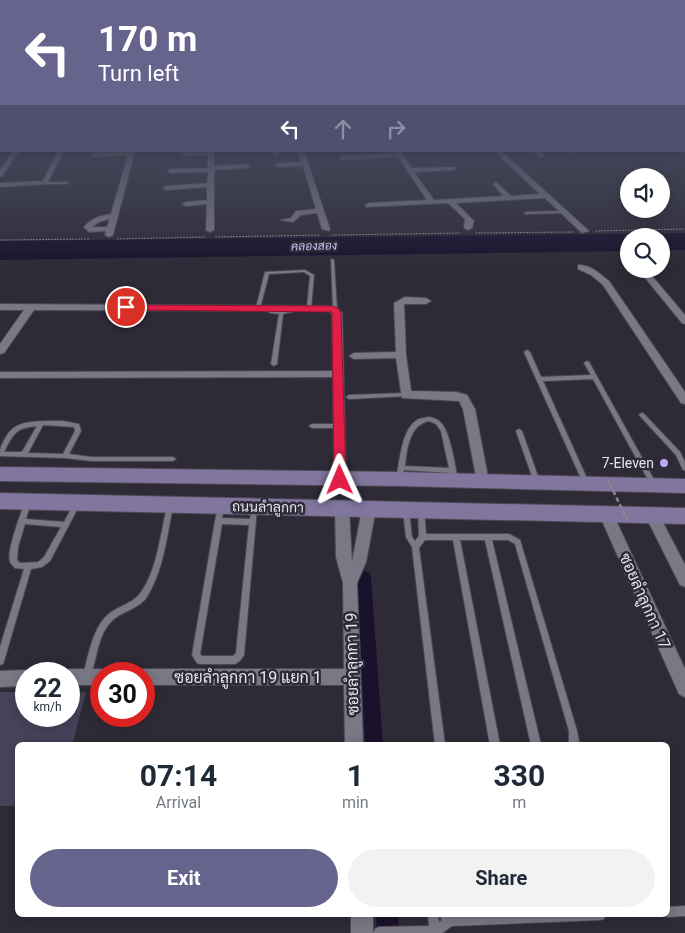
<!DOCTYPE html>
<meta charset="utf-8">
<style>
:root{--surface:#fff;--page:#f2f2f3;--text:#1f2937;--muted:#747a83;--accent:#66638c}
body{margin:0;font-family:Roboto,Sarabun,sans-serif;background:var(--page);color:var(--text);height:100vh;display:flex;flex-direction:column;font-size:19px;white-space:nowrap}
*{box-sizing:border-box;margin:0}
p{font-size:16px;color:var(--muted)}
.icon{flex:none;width:28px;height:28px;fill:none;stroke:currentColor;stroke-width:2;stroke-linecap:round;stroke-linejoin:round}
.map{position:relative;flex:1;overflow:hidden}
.panel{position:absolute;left:15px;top:742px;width:655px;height:175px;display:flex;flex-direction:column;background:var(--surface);border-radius:8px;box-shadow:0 2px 12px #0003}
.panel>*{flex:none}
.banner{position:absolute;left:0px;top:0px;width:685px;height:152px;box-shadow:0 2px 12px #0003;background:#66638c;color:#fff;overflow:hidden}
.fabs{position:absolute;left:620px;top:168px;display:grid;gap:10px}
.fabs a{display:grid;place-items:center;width:50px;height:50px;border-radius:50%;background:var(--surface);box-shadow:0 2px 12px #0003;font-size:25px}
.speed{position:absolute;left:15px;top:662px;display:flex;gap:10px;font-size:25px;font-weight:700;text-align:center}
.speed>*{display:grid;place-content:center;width:65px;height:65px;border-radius:50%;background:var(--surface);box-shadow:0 2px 12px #0003;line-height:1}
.speed small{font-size:12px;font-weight:400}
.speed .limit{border:8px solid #d22;background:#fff;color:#111}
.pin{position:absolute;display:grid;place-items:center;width:42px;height:42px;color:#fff;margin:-21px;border:2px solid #fff;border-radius:50%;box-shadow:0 1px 5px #0007}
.me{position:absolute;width:55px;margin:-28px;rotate:359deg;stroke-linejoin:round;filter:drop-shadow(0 0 4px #0008)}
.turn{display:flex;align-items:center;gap:18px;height:105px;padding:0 15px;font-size:22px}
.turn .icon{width:65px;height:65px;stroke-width:2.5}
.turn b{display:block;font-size:35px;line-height:42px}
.lanes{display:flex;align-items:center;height:48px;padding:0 15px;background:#0003;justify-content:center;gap:25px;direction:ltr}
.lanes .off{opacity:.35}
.eta{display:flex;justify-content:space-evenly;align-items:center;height:85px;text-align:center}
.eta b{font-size:30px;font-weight:700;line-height:35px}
.primary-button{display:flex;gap:10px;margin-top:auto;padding:10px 15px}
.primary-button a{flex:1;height:58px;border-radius:30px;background:var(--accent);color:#fff;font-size:20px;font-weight:700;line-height:58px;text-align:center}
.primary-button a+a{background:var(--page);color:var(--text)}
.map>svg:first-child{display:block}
.green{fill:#48425a}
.water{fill:#1a122c}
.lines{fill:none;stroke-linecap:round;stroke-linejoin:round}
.canal{fill:#1a122c;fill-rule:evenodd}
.lane-casing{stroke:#4c4954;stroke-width:2}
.street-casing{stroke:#4c4954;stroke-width:2}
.secondary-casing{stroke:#4c4954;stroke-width:2}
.path{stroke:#898791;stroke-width:1;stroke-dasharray:2 1;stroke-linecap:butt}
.lane{fill:#7a7885;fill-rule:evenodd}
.street{fill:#7a7885;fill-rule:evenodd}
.secondary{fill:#81769e;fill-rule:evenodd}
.path-bridge-far1{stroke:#898791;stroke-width:2;stroke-dasharray:3 2.5;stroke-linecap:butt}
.path-bridge{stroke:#898791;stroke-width:2.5;stroke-dasharray:4.5 3;stroke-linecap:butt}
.route{fill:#e11d48;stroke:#92132f}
.poi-dot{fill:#bca9f5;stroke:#2e2b37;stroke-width:2}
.labels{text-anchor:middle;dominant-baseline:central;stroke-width:5;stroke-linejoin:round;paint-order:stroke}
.far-water-label{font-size:12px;font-style:italic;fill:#cbbef6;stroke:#2e2b37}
.poi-label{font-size:14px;fill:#e6e4ec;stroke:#2e2b37;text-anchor:end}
.street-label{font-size:14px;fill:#e6e4ec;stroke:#2e2b37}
.near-street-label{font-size:16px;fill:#e6e4ec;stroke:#2e2b37}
</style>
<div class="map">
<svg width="685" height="933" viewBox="0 0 685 933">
<rect width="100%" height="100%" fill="#2e2b37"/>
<path class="green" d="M0,692H26V716H69V692H86L72,745H18L17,806H0Z"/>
<path class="water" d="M685,233V250H661V236H629V251L0,260V241Z"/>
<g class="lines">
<path class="canal" d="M364,571L369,572L371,577L383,745H365L357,577L359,572Z
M376,915H398L399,933H377Z"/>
<g class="lane-casing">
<path id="lane" d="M45,182H67L69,183L67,184H44L43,183Z
M564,211V213H563L526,214L524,213L526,212Z
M331,259L334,260L337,310L335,311L333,310Z
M305,270L314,275L311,309H307V308L310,276L304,272L269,274L260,308V309H256V308L265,272Z
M262,307C267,308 271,310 275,311C283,312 291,309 298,307L300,308L295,311L283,314L277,364L274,366L271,364L279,314L271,313L262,309Z
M527,350L530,352L541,377L591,375L584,363L587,361L589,362L657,485L656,487H652L593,379L543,381L589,483L588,485H584L524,352Z
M406,393L408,394L409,395L408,396L349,399L346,397L349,395Z
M642,413L644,414L680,452L685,462V470H683L676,455L640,416L639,415L640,414Z
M429,417C433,418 437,419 440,422C450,430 455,466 458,480L457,482H453L450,473L404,470L401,481H397L396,479C400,462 401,430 417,420C421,418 425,418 429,417ZM429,421L436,424L441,431L449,468L405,466C407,449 409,425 429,421Z
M44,421H63L79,424L81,431L69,454L91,457H173L176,459L173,461H91L65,458L0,456C0,448 1,445 6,437C14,422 29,422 44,421ZM43,425L74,427L75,431L63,454L28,453ZM37,426L22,452H4C14,433 15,428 37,426Z
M312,424H339L342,426L339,428H312L309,426Z
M519,429L522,431L540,482L539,484H535L534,482L516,431Z
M28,499L30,500L31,502L26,519L64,522L75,502H79L80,504L50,561L42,567L31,569L4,661L3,664L0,665V647L24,569L15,568C14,567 10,563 10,562C6,552 21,513 25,502L26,500ZM25,524L61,527L44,557L38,562L20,563L17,560L18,547Z
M170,503L172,504L173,506C167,535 164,568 148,595C141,608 125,610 114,619C97,633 97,660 90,679L87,680L84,679L83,676C88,657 93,625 110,613C121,605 134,603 142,591C157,569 161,532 167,506L168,504Z
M221,504L223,505L224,507L222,518L250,519L252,506H256L257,508L244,655C242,659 239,662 235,664H200L197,663L192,655L215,521L218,507L219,505ZM222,524L249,525L236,653L233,656H202L200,654Z
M406,508L408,509L409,511L412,537L415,541L419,536L418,511L419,509L421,508L423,509L424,511L426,534H509L520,540L577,731L579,742L577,745H567L569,741V731L515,544L508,540H492L541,745H531L485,540H460L500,745H490L453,540H425L419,548L445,745H435L412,547L406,537L403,511L404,509Z
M685,906V916L668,917L664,916V915H668V907Z
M428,915H438L439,922L442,920L439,915H605L604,919L600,920L452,926L442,933H373L375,929L379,927L429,926Z"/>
</g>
<g class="street-casing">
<path id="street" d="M13,151H19L2,176L0,177V170Z
M58,151H64L47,184L0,187V183L43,181Z
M135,151L113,235L109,237L105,235L106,231L89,232L84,227C91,218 100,216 111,214L128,155L95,157L92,155L95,153ZM110,219L107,227H92L99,222Z
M214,151V166L247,164L250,166L247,168L214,170V230L210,232L206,230L207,204L186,206L182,204L186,202L207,200V187L166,190L163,188L166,186L207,183L208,172L170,173L167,171L170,169L208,168V155L185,156L182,154L185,152Z
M275,151H282L276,156L273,154Z
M298,151H304L330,229L329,231L322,229L317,213L301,215L293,222L281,220L291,218L296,211L316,209L303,166L278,167L275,165L278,163L301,162Z
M394,151H400L412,168L455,167V169L453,170L414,172L434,200L503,196L493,184L496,182L511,196L540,194L494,151H501L589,231L582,233L545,198L456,203L474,221L472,228L468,230L464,228L465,219L448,203L366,207L365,205L369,203L427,200L398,157L342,160L339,158L342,156L396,153Z
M533,151H540L545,156L540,157Z
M567,151H574L575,152L572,154Z
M578,265C590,264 600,274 609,281L685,392V404L681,403L603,285L591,275L578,269Z
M638,269H646L685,315V324L682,323Z
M405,297L426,298L431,301L426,304H404L406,355L411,391L456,392L467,395L475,409L489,482L488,485H478L477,482L463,409L459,401L402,398L396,358L354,359L349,356L354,353L396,352L394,303Z
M0,304L334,306L342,313L346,480L345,483H335L334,480L333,377L0,378V372L333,371L332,314L329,311L34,310L4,353L0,354V344L24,310H0Z
M342,504L347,505L349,509L352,562L362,509L364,505L369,504L374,505L376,509L366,562L357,583L363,745H345L344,685H144V674H137L138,671L144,669H344L343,583L336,557L335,509L337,505Z
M606,509L611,510L613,514L685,669V697L679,694L599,514L601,510Z
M652,510L657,511L685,565V587L680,585L645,515L647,511Z
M69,669H101L107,671L108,674H101V685H69V674H62L63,671Z
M26,670L33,674H26V686L0,687V671Z
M351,915H373V933H351Z"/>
</g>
<g class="secondary-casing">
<path id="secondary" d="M0,467L399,472L685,479V493L399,486L0,481Z
M0,493L685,508V524L0,509Z"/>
</g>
<path class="path" d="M595,231L685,229
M475,233L573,232
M332,235L460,233
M215,237L320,235
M117,239L205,237
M0,240L90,239"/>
<use href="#lane" class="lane"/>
<use href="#street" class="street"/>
<use href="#secondary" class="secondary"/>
<path class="path-bridge-far1" d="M608,480L610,485"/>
<path class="path-bridge" d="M610,484L627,520"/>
</g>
<linearGradient id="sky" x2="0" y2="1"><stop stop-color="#19181e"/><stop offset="0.51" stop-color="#464a5e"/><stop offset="1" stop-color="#464a5e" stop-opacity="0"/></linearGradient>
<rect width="685" height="268" fill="url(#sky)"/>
<path class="route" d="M123,305L331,306L338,308L341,313L346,480L344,483H336L334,480L332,312L126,310L123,309Z"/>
<circle class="poi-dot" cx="664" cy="463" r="5"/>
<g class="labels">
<g class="far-water-label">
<text transform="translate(314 246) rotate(-1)">คลองสอง</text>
</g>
<g class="poi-label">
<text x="654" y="463">7-Eleven</text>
</g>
<g class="street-label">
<text transform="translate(268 507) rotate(1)">ถนนลำลูกกา</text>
</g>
<g class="near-street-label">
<text transform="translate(645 601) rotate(66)">ซอยลำลูกกา 17</text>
<text transform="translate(352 664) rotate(-91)">ซอยลำลูกกา 19</text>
<text x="248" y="677">ซอยลำลูกกา 19 แยก 1</text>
</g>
</g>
</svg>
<div class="fabs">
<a><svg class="icon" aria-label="sound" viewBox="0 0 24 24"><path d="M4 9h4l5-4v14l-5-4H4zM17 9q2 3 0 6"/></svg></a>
<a><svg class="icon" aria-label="search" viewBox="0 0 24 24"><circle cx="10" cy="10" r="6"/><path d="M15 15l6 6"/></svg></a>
</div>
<div class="speed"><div>22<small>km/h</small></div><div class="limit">30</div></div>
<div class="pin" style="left:126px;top:307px;background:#d93025"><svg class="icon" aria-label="arrive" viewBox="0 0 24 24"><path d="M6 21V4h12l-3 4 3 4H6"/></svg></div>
<svg class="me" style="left:340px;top:480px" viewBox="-20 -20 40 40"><path d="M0-17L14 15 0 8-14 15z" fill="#e11d48" stroke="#fff" stroke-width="4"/></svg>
<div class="banner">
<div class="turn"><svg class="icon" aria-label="left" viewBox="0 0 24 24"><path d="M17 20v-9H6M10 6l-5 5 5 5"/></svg><div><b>170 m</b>Turn left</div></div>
<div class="lanes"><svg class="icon" aria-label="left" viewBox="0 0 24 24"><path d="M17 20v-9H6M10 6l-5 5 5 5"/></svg><svg class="icon off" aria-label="ahead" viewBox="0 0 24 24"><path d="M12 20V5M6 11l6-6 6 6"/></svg><svg class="icon off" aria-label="right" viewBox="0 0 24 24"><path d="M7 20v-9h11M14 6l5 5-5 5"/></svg></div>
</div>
<section class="panel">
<div class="eta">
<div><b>07:14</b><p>Arrival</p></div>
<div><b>1</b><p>min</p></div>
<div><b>330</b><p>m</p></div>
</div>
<div class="primary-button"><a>Exit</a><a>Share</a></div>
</section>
</div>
